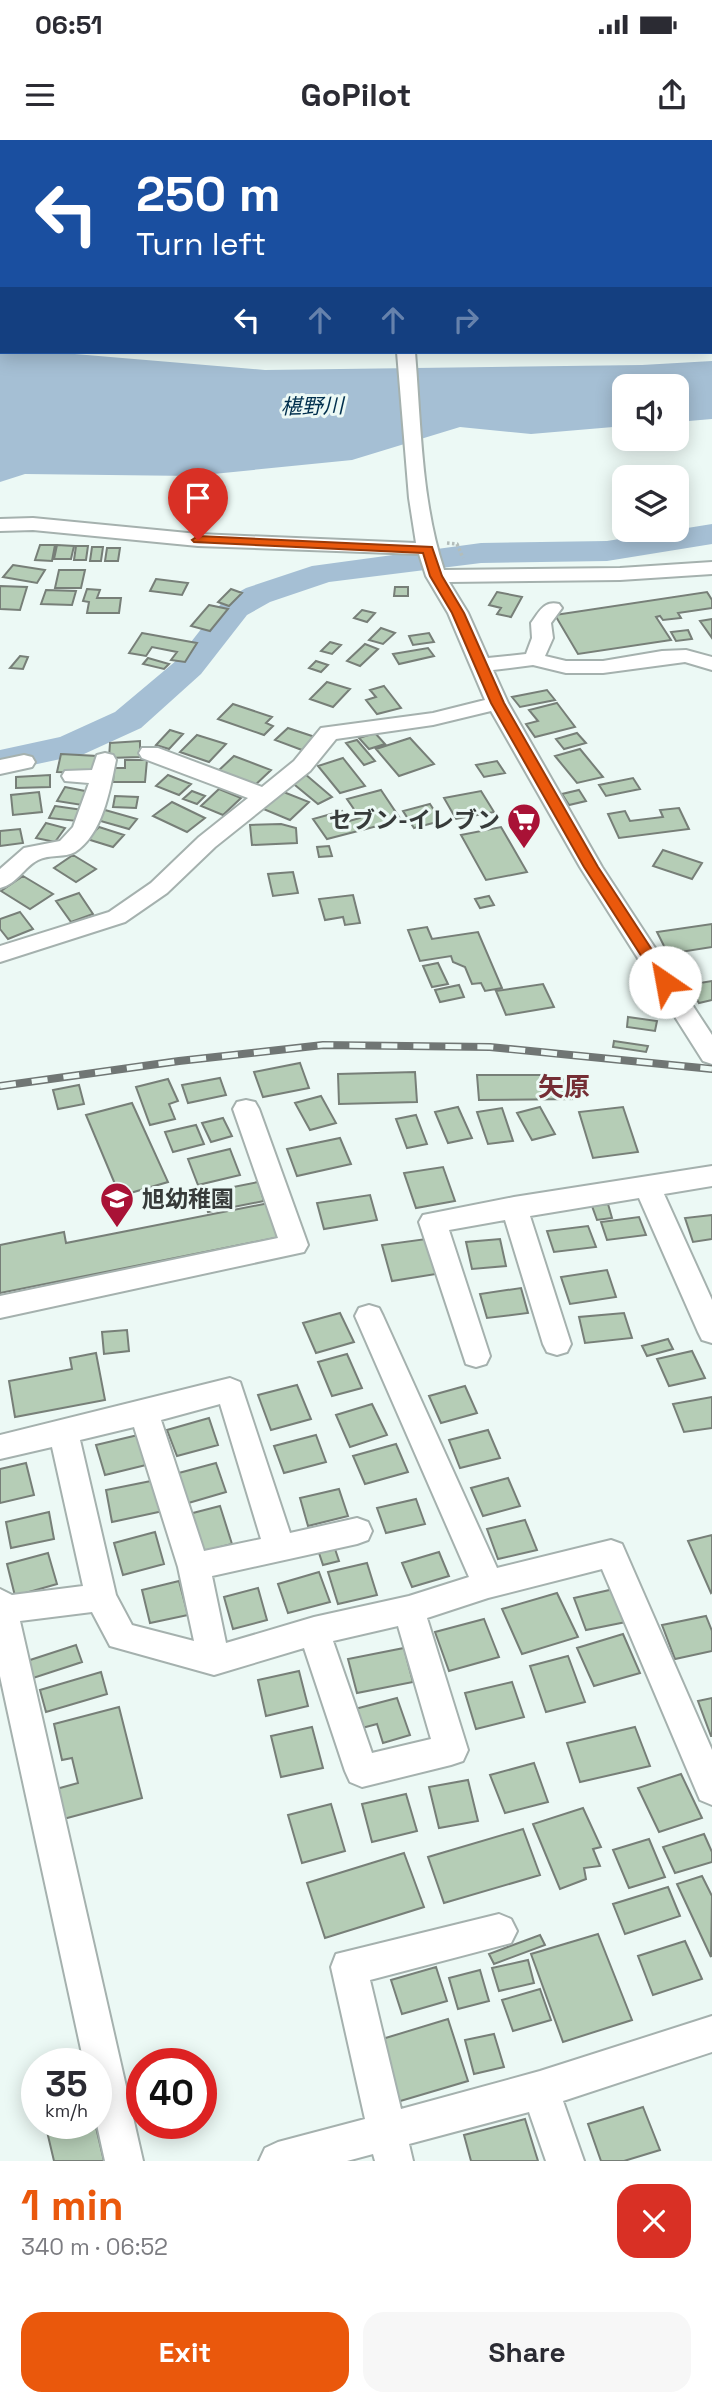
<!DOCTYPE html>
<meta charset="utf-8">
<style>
:root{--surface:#fff;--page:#f7f7f7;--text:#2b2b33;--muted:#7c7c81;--accent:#ea580c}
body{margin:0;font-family:"Space Grotesk","Noto Sans JP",sans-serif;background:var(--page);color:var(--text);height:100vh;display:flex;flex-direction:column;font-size:26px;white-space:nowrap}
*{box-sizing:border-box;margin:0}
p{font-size:23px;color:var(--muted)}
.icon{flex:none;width:38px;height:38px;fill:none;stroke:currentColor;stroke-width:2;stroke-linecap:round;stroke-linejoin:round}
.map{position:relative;height:2021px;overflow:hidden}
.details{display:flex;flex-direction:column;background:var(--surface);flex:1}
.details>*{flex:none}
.banner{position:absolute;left:0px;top:0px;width:712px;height:214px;box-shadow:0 4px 18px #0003;background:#1a4fa0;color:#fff;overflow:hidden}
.controls{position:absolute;left:612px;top:234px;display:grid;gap:14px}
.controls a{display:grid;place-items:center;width:77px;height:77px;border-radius:14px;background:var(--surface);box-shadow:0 4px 18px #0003;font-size:35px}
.speed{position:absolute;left:21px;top:1908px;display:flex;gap:14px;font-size:35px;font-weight:700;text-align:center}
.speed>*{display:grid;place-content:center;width:91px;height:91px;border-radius:50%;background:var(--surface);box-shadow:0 4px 18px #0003;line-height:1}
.speed small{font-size:18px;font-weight:400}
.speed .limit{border:10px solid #d22;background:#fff;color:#111}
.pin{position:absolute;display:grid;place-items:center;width:60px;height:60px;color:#fff;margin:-72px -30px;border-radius:50% 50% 50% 0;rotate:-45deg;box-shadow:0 0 7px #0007}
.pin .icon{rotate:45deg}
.me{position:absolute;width:77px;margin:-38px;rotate:327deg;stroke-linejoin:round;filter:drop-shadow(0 0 5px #0008)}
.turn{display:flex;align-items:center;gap:24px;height:147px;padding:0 21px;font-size:32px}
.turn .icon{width:91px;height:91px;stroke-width:2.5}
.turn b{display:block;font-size:49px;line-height:60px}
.lanes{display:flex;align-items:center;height:66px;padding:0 21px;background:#0003;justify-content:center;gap:35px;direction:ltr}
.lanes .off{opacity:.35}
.round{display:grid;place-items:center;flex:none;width:74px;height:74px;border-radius:21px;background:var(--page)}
.head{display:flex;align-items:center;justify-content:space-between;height:119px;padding:0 21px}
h1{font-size:42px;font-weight:800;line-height:52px;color:var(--accent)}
.cta{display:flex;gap:14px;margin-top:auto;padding:14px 21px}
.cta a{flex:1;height:80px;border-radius:21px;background:var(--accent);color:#fff;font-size:28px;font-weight:800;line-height:80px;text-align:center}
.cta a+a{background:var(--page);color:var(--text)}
.status{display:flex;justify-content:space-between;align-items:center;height:49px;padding:0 35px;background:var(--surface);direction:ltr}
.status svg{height:19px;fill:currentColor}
header{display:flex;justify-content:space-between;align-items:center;height:91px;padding:0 21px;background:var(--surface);font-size:32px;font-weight:800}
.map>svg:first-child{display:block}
.water{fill:#a5bfd4}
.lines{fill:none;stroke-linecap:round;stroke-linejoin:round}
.river{fill:#a5bfd4;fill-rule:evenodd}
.building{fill:#b5cdb6;stroke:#777f78;stroke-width:2}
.minor-casing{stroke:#a5b1ae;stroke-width:4}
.path{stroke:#b3bdba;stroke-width:3.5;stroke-dasharray:2.5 2.5;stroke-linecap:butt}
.minor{fill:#fff;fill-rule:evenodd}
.rail-casing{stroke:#707674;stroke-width:8}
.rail{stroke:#ecf9f5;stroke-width:5;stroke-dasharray:16;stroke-linecap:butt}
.route{fill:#ea580c;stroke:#983908;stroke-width:2}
.labels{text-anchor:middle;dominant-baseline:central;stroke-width:6;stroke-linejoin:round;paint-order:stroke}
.far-water-label{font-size:21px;font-style:italic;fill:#002f4d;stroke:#ecf9f5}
.poi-label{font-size:23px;font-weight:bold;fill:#373b3a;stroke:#ecf9f5;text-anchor:end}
.quarter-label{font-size:26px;font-weight:bold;fill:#752e35;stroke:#ecf9f5}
</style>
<div class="status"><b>06:51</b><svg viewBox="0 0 49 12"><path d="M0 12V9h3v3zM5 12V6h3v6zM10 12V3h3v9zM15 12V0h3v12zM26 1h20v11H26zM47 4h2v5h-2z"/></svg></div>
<header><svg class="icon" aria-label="menu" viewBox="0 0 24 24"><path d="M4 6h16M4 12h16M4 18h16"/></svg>GoPilot<svg class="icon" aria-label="share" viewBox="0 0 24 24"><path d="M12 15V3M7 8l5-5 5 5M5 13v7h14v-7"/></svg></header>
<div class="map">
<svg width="712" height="2021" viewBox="0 0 712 2021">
<rect width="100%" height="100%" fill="#ecf9f5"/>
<path class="water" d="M0,201L2,212H51L265,230L642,225L712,221V279L677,282V247H625V286L531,294L460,287L352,320L193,336L25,334L0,342Z"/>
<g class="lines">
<path class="river" d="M712,384V404L607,421L481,423L329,442L270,462L247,475L201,534L141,588L84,614L0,632V610L60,597L115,572L177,520L223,461L246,448L312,426L481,403L607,401Z"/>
</g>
<path class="building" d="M40,405H55L52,421L35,420Z
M57,405L74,406L71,419H54Z
M76,406H88L86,420H74Z
M92,407H103L101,421H90Z
M107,408H120L118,421H105Z
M13,425L45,430L37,443L3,437Z
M59,430H85L81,448H55Z
M156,439L188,443L182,455L150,451Z
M0,446L27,447L20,470L0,469Z
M395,447H408V456H394Z
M87,449L100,450L97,458H121L119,473H87L89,462L83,461Z
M231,449L242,453L229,466L218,462Z
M46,450L76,451L72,465L41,464Z
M497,452L522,457L511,477L497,474L501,468L489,465Z
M707,452L712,460V468L678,473L681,478L663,480L660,476L656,477L671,500L578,514L555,475Z
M209,465L228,469L210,491L191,486Z
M362,470L375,473L367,482L354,478Z
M712,479V498L700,481Z
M381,488L395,493L383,504L369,500Z
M688,490L692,499L676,501L671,492Z
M142,493L197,503L185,522L171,520L177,512L152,507L146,516L129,513Z
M429,493L434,502L413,505L409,496Z
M330,502L341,505L332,514L321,511Z
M365,504L378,509L360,526L347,521Z
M428,508L434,516L399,524L393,514Z
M20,516L28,517L23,529L10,528Z
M148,518L169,524L164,529L143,524Z
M316,521L328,525L321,532L309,528Z
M327,542L350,549L333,567L310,559Z
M384,546L401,568L377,574L366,560L376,557L370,550Z
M547,550L555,560L520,567L512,557Z
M557,563L575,587L535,597L526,584L538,581L529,570Z
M233,564L272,577L266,583L273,586L264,595L218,579Z
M288,588L315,597L302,610L275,600Z
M170,590L183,594L169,609L156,605Z
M375,593L385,604L369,609L359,598Z
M577,593L586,603L564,609L556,599Z
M197,595L226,604L209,622L180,612Z
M410,598L434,624L399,636L376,609Z
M357,600L375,621L364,625L346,603Z
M140,601V617L109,618L110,603Z
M580,609L603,637L577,643L555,616Z
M61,614L97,616L93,633L57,632Z
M234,616L271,630L253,647L216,633Z
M343,618L365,646L340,653L318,626Z
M125,620H147L145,642H113L114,628H125Z
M497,621L505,633L484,637L476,625Z
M305,634L332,657L318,664L290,641Z
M50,635V647L16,648V637Z
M168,635L191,644L179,655L156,646Z
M633,638L640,649L606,656L599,645Z
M65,647L90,652L82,665L57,661Z
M219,649L241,658L223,675L201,666Z
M381,650L401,680L327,699L313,679L342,671L349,681L360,678L347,659Z
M579,650L586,661L569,665L562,654Z
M192,651L205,656L197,664L183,659Z
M281,651L309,662L290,680L261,668Z
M481,651L494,672L456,679L444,658Z
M39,652L42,672L13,675L11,655Z
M115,656L138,657L136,668L113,667Z
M172,662L205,678L187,692L153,676Z
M430,664L441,681L414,688L403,671Z
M55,666L83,670L77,681L49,678Z
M679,668L689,689L619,698L608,674L625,671L630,681L663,677L660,670Z
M105,670L137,679L129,689L97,680Z
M46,683L65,688L55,702L36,698Z
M281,684L296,688L297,703L252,705L250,685Z
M99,687L124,695L113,707L87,699Z
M501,687L527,732L486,740L461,695Z
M20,689L23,703L0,706V691Z
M329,706L332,716L319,717L317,707Z
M663,710L702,723L692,739L653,726Z
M73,715L96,729L76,742L54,728Z
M293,732L298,753L273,756L268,734Z
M23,736L53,754L30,769L1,751Z
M79,753L93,774L71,782L56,761Z
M353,755L360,783L345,785L343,777L325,780L319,759Z
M489,756L494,765L480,768L475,759Z
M20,772L33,789L8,799L0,789V779Z
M712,784V807L668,814L657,792Z
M427,787L432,799L478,792L502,848L485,851L481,843L472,844L465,827L453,822L451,816L420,821L408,790Z
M438,823L448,844L432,847L423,826Z
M712,841V860L699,863L688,845Z
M543,844L554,867L506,875L496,851Z
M459,845L464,857L440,862L435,850Z
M628,877L657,881L655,891L627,887Z
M614,901L648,906L646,912L613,907Z
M300,923L309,948L263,957L254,932Z
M415,932L417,962L339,964L338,934Z
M477,935H543L544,940L576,939L578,959L479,960Z
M220,938L226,955L188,963L182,945Z
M168,939L178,961L169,964L175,979L150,985L136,947Z
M79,945L84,964L58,969L53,950Z
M321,956L336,983L310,990L295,963Z
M132,963L168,1042L120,1056L86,975Z
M458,967L472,998L448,1003L435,972Z
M540,967L555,994L532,1000L517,973Z
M623,967L638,1012L593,1018L579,972Z
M502,968L513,1001L488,1004L477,972Z
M416,975L427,1004L407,1008L396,979Z
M223,978L232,996L211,1002L202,983Z
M196,985L204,1004L173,1012L165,992Z
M340,998L351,1024L297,1036L287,1009Z
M230,1009L240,1035L198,1045L188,1019Z
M443,1027L455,1061L416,1068L404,1033Z
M258,1042L264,1061L208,1072L203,1053Z
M370,1055L377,1080L324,1089L317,1063Z
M274,1062L285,1096L0,1153V1105L64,1092L66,1103Z
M608,1064L612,1078L597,1080L592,1066Z
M712,1075V1099L693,1102L685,1078Z
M639,1077L646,1095L607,1100L601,1082Z
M588,1086L596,1107L554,1112L547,1091Z
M426,1099L436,1134L392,1141L382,1105Z
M500,1099L506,1126L472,1129L466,1102Z
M607,1130L616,1157L570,1164L561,1137Z
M521,1148L528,1173L487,1178L480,1154Z
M340,1173L354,1202L316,1213L303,1183Z
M624,1173L632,1198L585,1203L579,1177Z
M127,1190L129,1211L104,1214L102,1192Z
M668,1199L673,1209L647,1216L642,1206Z
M692,1211L705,1238L669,1246L657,1219Z
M96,1213L105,1260L15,1277L9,1241L72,1229L70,1218Z
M347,1214L362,1248L332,1256L318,1222Z
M297,1245L311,1279L271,1290L258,1255Z
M465,1246L477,1273L441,1283L429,1256Z
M712,1257V1288L684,1292L673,1264Z
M372,1264L387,1295L350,1307L336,1275Z
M209,1278L218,1305L177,1316L167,1290Z
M488,1290L500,1318L460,1328L449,1300Z
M138,1295L146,1325L105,1335L96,1305Z
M316,1295L326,1322L284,1333L274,1306Z
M396,1304L408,1332L365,1344L353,1316Z
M26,1323L34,1355L0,1363V1329Z
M216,1323L226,1352L185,1364L175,1334Z
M508,1338L520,1366L483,1376L471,1348Z
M161,1339L168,1370L112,1382L106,1350Z
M339,1349L348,1376L308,1386L300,1358Z
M416,1359L425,1384L386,1393L377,1368Z
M220,1366L232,1404L201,1412L189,1374Z
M49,1372L54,1399L11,1408L6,1382Z
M525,1380L537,1410L498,1419L487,1389Z
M155,1392L164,1424L123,1435L114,1403Z
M712,1395V1452L711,1453L688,1401Z
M334,1406L339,1421L323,1425L318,1410Z
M439,1412L449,1436L412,1447L402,1423Z
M48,1413L57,1444L15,1456L7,1424Z
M367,1423L377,1455L338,1464L328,1432Z
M319,1432L330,1462L288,1473L278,1444Z
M179,1441L188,1475L150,1483L142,1450Z
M258,1448L267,1480L233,1489L224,1457Z
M614,1449L626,1482L586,1490L574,1458Z
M557,1453L578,1497L522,1514L502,1469Z
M706,1476L712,1491V1511L675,1519L662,1485Z
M484,1479L499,1517L449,1531L435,1492Z
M623,1494L640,1533L594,1546L577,1508Z
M76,1505L82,1522L30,1539L24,1522Z
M404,1508L413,1542L357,1553L348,1519Z
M568,1516L585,1562L546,1572L530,1526Z
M299,1531L308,1566L266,1576L258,1540Z
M101,1532L107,1554L46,1572L40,1550Z
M512,1542L524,1577L476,1589L465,1553Z
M397,1558L410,1595L383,1603L377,1584L362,1588L355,1569Z
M712,1558V1596H711L698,1561Z
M119,1567L142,1658L56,1681L49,1651L78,1643L72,1618L62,1620L54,1584Z
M312,1587L323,1628L281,1637L271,1596Z
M635,1587L650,1626L580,1642L567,1603Z
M534,1623L548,1662L505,1673L490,1635Z
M681,1634L702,1678L659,1692L638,1648Z
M468,1640L478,1681L439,1688L429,1647Z
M406,1654L417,1691L372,1702L362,1664Z
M331,1664L345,1711L302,1723L288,1675Z
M583,1668L601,1707L593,1709L600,1726L584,1728L586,1739L560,1749L533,1684Z
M523,1689L540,1735L444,1763L428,1717Z
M704,1694L712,1712V1722L675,1733L663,1707Z
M649,1699L665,1737L629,1748L613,1710Z
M404,1713L424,1767L325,1798L307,1743Z
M702,1736L712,1756L711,1817L677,1744Z
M668,1747L680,1776L625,1794L613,1764Z
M598,1794L632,1880L563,1902L531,1814Z
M540,1795L545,1805L494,1824L489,1814Z
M685,1801L702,1839L653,1855L638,1816Z
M528,1820L534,1843L499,1851L492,1828Z
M436,1827L447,1861L402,1874L391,1840Z
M480,1830L489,1861L458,1869L449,1838Z
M540,1849L551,1880L513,1891L502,1860Z
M448,1879L468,1941L397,1962L379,1900Z
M494,1894L504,1927L474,1934L465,1900Z
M643,1967L660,2010L624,2021H601L588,1984Z
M525,1979L538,2021H471L464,1995Z
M45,1983H95L104,2021H54Z"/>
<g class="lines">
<g class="minor-casing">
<path id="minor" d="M46,0H61L62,2H47Z
M377,0H391V2H377Z
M531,0H564L530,2Z
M710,15H712V23H710Z
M0,41H2V51H0Z
M710,89H712V99H710Z
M2,90V100L0,101V91Z
M712,117V127L710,128V118Z
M0,137L2,138V148L0,147Z
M710,165H712V175H710Z
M0,176H2V186H0Z
M397,212H415C421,284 421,361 444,430L620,428L712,422V434L620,440L449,442L468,473L488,518L526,514L532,498L531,483C539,472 544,460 559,464L562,468L551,483L553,498L545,516L566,521H603L662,511L686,510L712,517V530L685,522L603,533H566L533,525L493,530L508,563L602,727L712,895V924L703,921L580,727L491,571L433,585L336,599L310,631L215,707L167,753L125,782L0,822V806L109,772L151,743L199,697L248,658L142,618L139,613L142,608H158L262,647L294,621L321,588L433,573L485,560L448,473L426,436L419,414L198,406L33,390L0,391V379L33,378L198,394L416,403L409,358Z
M105,613L113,615L116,620C110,649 103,694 75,712C65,718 49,714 38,720C24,727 17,744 0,748V729L24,708L60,701L73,687L89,643L65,641L62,636L65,631L92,630L97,615Z
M24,615L32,617L35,622L32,627L0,634V620Z
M246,960L255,962L259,969L308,1105L304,1112L0,1178V1156L278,1098L233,969L237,962Z
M712,1026V1046L664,1054L712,1160V1203L702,1200L698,1192L639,1058L530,1076L571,1204L567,1212L557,1215L547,1212L543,1204L505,1080L449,1090L490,1216L486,1224L476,1227L466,1224L419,1082L423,1075L514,1057Z
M369,1165L379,1168L383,1176L497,1428L611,1400L622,1404L712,1610V1665L700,1660L602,1429L488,1458L427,1478L468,1610L463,1621L451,1625L362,1647L350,1642L345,1631L304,1508L214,1535L110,1506L92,1472L20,1481L143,2021H105L96,1980V1923H84L0,1536V1449L12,1455L83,1446L52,1307L0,1319V1295L230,1238L240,1242L290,1393L357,1378L368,1382L372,1391L368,1400L357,1404L212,1436L226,1503L314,1477L409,1456L469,1437L355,1176L359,1168ZM220,1264L261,1399L204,1411L161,1280ZM134,1287L178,1427L194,1501L132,1485L116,1455L80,1300ZM398,1486L431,1599L372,1613L333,1501Z
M499,1774L511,1779L517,1791L511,1803L370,1840L401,1969L540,1931L712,1876V1912L563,1961L584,2021H546L529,1972L409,2004L413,2021H375L373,2014L347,2021H259L265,2008L278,2002L365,1979L331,1827L336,1814Z"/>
</g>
<path class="path" d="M447,403L457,404L463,418"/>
<use href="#minor" class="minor"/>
<g class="rail-casing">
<path id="rail" d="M0,946L179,921L323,905L490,907L712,929"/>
</g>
<use href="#rail" class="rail"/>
</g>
<path class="route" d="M198,396L432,407L442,436L464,473L504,563L598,727L673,842L670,845H660L584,727L491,563L452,473L430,436L423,413L194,402L192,400Z"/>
<defs>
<g id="supermarket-pin" transform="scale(1.75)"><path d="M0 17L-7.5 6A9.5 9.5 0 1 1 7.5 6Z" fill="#a91236" stroke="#ecf9f5"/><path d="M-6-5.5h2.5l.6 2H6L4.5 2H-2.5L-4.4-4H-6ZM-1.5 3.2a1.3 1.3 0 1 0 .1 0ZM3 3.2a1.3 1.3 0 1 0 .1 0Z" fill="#fff"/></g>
<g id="school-pin" transform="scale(1.75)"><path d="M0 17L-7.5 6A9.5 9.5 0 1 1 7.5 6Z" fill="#a91236" stroke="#ecf9f5"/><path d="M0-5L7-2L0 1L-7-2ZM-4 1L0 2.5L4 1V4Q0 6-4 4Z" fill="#fff"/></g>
</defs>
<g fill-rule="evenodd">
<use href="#supermarket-pin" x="524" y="680"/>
<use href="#school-pin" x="117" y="1059"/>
</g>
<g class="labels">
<g class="far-water-label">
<text transform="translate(312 266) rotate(-1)">椹野川</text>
</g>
<g class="poi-label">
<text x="500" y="680">セブン-イレブン</text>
<text x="142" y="1059" text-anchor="start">旭幼稚園</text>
</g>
<g class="quarter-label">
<text x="564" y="947">矢原</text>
</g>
</g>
</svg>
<div class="controls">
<a><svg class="icon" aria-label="sound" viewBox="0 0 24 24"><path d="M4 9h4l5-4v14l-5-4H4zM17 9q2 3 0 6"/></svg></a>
<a><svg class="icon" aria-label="layers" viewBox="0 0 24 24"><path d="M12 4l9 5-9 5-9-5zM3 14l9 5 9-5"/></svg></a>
</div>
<div class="speed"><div>35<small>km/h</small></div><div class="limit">40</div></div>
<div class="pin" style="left:198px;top:400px;background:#d93025"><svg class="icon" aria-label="arrive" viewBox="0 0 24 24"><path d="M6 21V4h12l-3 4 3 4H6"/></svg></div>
<svg class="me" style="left:665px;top:842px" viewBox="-20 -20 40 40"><circle r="19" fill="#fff"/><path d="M0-13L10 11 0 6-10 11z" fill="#ea580c"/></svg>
<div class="banner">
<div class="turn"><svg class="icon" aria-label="left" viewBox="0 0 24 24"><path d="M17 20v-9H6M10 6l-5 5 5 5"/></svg><div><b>250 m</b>Turn left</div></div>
<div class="lanes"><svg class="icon" aria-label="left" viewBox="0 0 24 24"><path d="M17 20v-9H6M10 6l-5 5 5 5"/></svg><svg class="icon off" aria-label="ahead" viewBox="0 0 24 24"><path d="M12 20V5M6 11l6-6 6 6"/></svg><svg class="icon off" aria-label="ahead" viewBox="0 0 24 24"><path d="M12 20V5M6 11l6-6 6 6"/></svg><svg class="icon off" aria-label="right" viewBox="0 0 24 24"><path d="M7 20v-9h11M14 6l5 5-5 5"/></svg></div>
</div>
</div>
<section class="details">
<div class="head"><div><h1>1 min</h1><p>340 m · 06:52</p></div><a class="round" style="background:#d93025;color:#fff"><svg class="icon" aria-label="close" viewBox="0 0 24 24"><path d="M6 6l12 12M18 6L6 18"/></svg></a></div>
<div class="cta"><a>Exit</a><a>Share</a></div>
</section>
